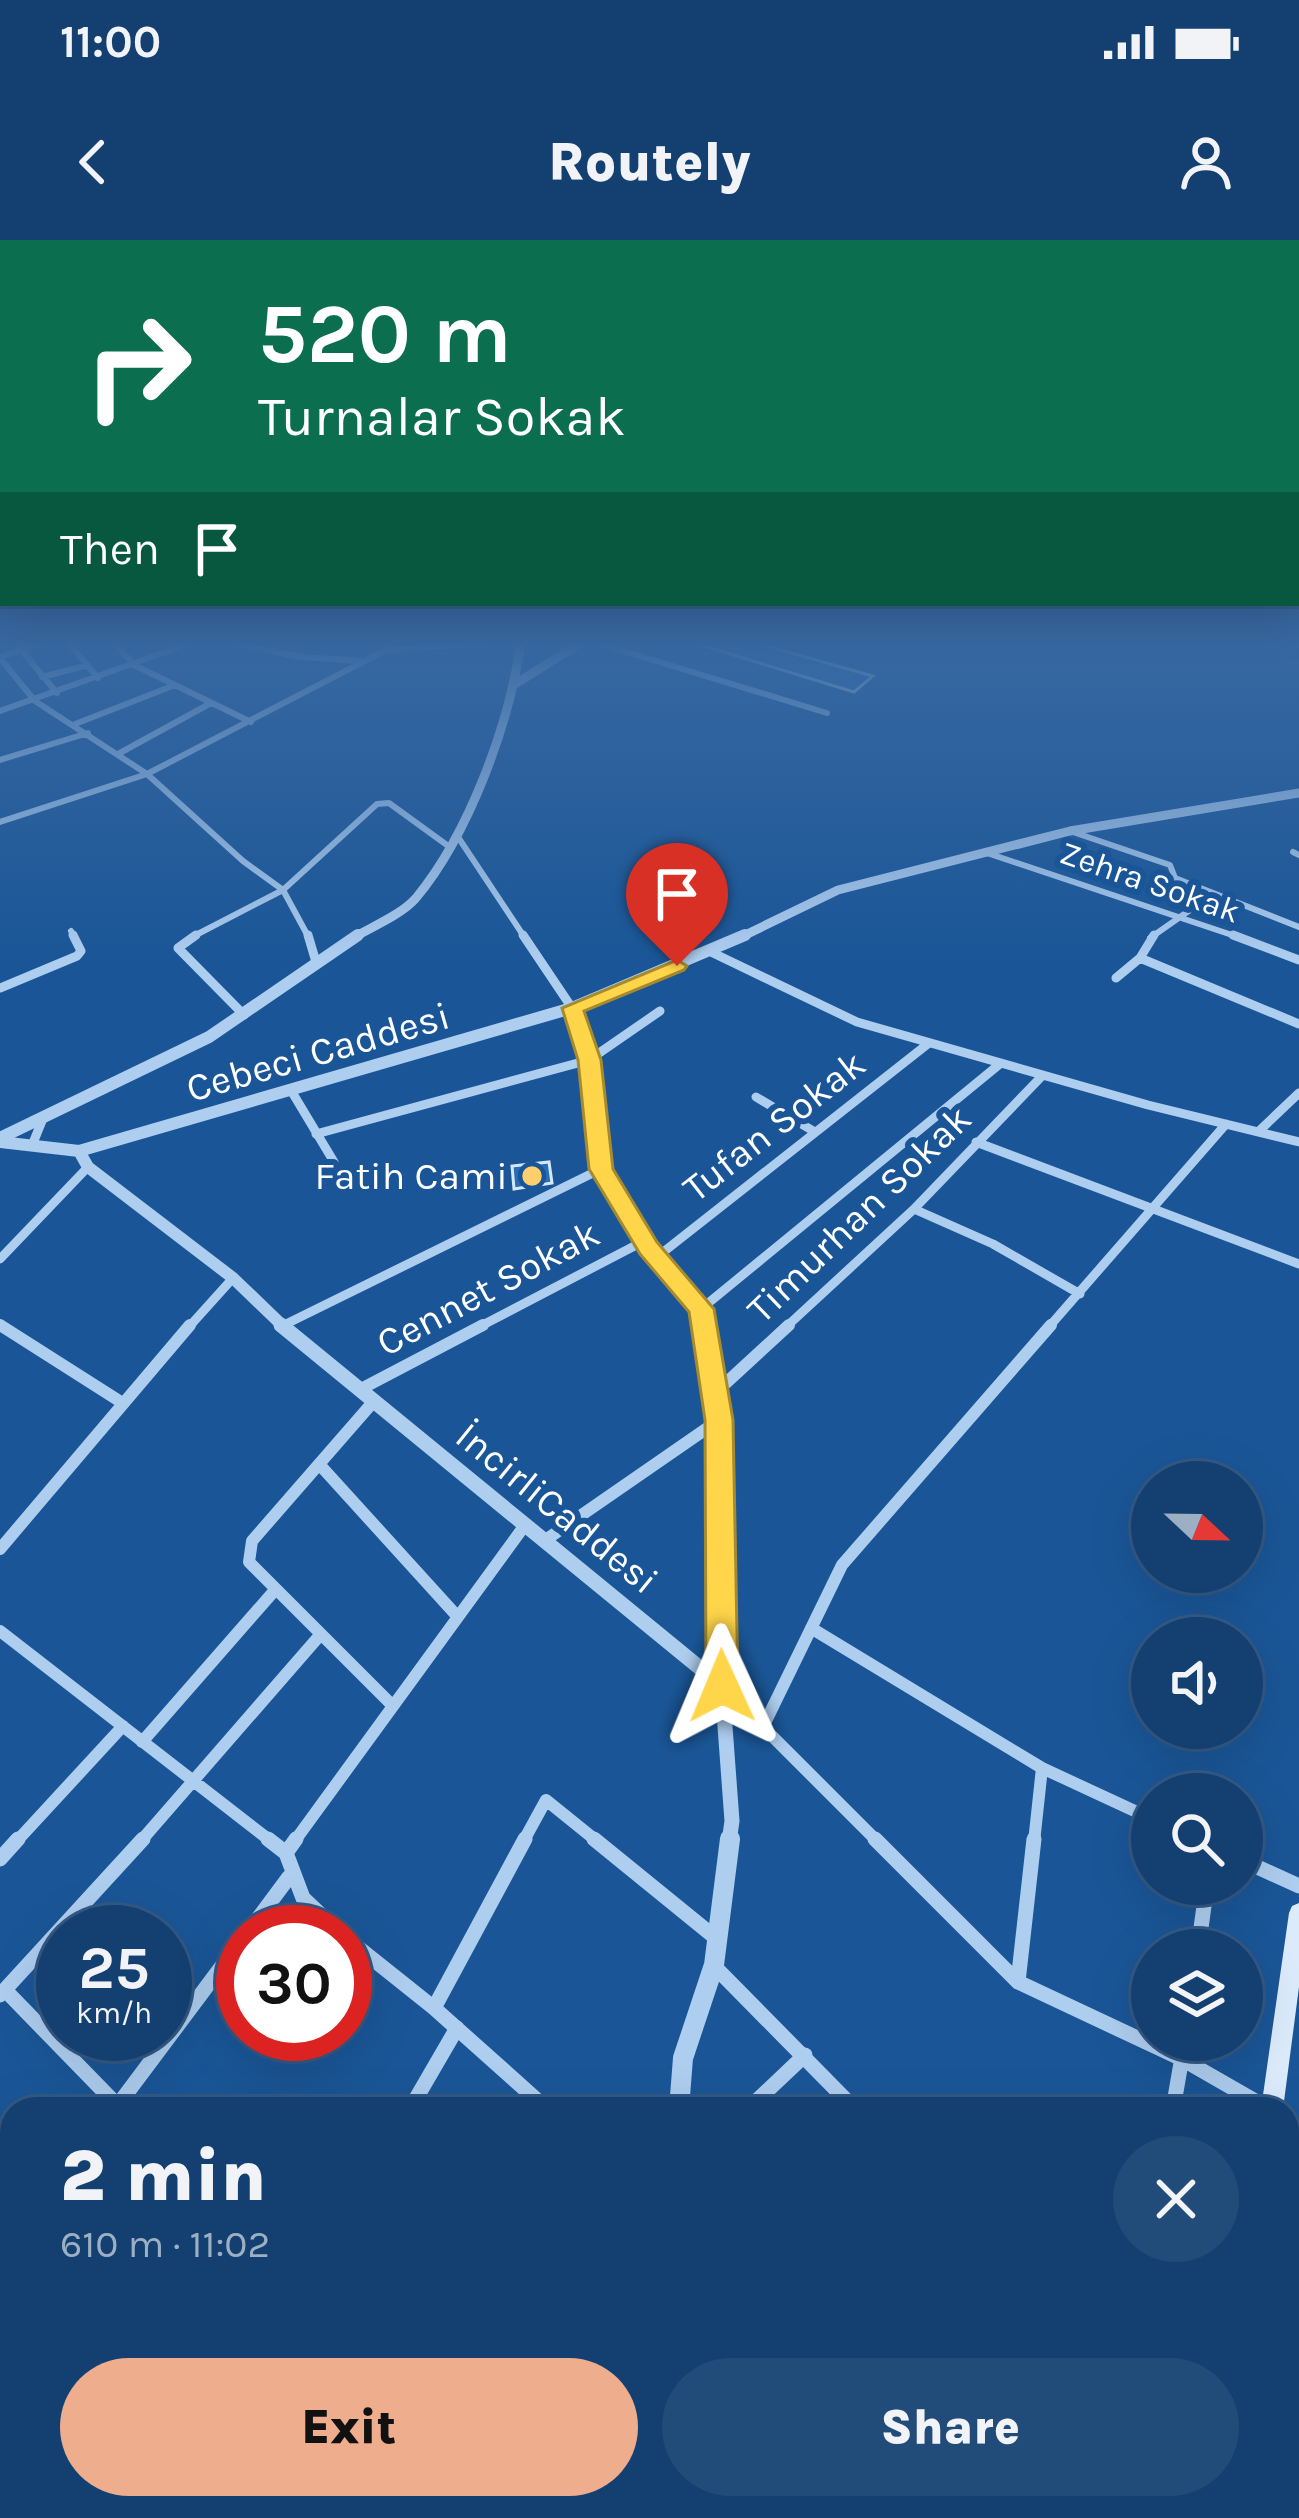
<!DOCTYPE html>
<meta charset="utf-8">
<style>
:root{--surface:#144071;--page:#214b79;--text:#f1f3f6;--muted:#9dafc3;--line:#335984;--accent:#eead8d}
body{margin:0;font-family:Karla,sans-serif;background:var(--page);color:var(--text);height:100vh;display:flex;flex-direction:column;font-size:45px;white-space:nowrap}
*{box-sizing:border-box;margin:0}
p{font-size:39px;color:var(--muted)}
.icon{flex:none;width:66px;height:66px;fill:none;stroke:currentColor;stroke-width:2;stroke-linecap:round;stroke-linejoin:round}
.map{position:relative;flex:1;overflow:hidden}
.details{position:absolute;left:0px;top:1857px;width:1299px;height:423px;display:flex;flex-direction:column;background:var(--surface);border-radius:36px 36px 0 0;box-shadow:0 12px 48px #0002,0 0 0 3px var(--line)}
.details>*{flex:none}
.top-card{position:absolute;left:0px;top:0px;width:1299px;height:366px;box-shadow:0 12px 48px #0002,0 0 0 3px var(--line);background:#0b6e4f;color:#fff;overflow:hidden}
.needle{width:78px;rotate:112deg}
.fabs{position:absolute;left:1131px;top:1221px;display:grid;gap:24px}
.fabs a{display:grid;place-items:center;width:132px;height:132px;border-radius:50%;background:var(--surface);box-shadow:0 12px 48px #0002,0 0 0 3px var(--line);font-size:60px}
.speed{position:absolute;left:36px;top:1665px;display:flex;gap:24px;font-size:60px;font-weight:700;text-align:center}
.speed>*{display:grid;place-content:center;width:156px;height:156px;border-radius:50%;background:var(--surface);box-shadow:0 12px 48px #0002,0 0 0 3px var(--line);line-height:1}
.speed small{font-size:30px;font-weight:400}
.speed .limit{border:18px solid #d22;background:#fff;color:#111}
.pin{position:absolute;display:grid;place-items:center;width:102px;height:102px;color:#fff;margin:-123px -51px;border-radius:50% 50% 50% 0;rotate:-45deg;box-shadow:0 0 12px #0007}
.pin .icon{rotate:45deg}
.me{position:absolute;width:132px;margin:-66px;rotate:359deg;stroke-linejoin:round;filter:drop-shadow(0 0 9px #0008)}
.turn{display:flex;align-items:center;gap:42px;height:252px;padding:0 60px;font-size:54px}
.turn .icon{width:156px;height:156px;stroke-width:2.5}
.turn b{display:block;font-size:84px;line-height:102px}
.then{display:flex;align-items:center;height:114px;padding:0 60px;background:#0003;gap:24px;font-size:45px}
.round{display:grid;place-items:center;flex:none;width:126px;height:126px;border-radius:63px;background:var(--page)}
.headline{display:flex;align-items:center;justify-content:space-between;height:204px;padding:0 60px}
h1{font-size:72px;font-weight:800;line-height:90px}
.action{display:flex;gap:24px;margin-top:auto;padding:24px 60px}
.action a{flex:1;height:138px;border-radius:72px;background:var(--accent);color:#111;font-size:48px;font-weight:800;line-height:138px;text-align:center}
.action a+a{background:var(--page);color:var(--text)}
.status{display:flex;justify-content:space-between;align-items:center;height:84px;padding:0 60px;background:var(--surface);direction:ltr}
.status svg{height:33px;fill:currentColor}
header{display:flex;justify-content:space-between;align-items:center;height:156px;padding:0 60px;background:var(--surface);font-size:54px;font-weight:800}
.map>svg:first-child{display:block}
.building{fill:#296db5;stroke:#d5e8fb;stroke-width:3}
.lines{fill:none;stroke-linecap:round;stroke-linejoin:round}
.minor-far3{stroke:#aecef0;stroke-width:6}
.minor-far2{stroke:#aecef0;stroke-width:9}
.minor-far1{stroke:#aecef0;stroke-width:12}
.minor{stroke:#aecef0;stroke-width:15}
.tertiary-far3{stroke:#aecef0;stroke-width:9}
.tertiary-far2{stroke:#aecef0;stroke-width:12}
.tertiary-far1{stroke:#aecef0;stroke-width:15}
.tertiary{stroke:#aecef0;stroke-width:20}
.secondary{fill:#dcebfb;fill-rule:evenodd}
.route{fill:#ffd54a;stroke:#a68a30;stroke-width:3}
.poi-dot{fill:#ffcf6d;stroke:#1a5697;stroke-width:4.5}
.labels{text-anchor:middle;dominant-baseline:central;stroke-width:12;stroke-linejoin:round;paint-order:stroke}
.far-street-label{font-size:33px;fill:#fff;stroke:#1a5697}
.street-label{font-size:39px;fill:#fff;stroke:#1a5697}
.poi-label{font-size:39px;fill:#fff;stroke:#1a5697;text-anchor:end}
</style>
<div class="status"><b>11:00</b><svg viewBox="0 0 49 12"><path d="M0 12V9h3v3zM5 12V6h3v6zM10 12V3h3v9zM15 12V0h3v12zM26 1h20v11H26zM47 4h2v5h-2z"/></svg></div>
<header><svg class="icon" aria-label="back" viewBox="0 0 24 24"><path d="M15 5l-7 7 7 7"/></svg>Routely<svg class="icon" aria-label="person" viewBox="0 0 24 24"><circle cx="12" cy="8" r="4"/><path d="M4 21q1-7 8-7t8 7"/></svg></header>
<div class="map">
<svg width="1299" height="2278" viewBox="0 0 1299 2278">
<rect width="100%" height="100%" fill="#1a5697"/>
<path class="building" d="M688,401H748L873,436L854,452Z
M549,922L552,943L514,949L512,926Z"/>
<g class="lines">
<path class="minor-far3" d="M14,401L57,453
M67,401L98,438
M113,401L134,425L251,482
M224,401L301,417L363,421
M591,401L827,473
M386,410L516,401
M0,417L50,401
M0,418L35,461L147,534L243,621L283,650L309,698
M42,437L88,425
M0,471L196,401
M75,484L175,445
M118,514L211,463
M0,520L88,493
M0,582L147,534L386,410L387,401
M1070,591L1170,625L1175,638L1299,687
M458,597L525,698
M984,612L1241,698
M1293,612L1299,615
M71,691L75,698
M190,698L283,650L377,564L389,563L451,608
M1150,698L1213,654"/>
<path class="minor-far2" d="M196,695L178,708L244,775
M308,695L316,722
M523,695L572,768L589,820L601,929L649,1008L701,1069L704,1088
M1233,695L1299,720
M711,712L857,782L1148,865L1299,902
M1140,718L1299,784
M1116,738L1140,718L1154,695
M0,748L77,716L81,711L73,695
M292,852L334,922
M756,857L815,892
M1258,892L1299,853
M316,894L589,820L660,771
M976,902L1299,1024
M33,903L44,876
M914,969L993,1004L1080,1054
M657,1017L929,803
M0,1019L88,927
M701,1069L1001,823
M0,1085L5,1088
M282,1086L601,929
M188,1088L233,1038
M477,1088L644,1001
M785,1088L914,969L1043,835
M1048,1088L1226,884"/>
<path class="minor-far1" d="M0,1085L121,1162
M704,1085L719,1180L722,1446L878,1602
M359,1150L483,1085
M714,1154L789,1085
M374,1161L252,1301L249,1322L391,1464
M319,1224L457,1376
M544,1301L719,1180
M0,1309L190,1085
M811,1388L1042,1528L1152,1579
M0,1391L272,1602
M763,1487L842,1325L1051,1085
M142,1502L275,1350
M16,1602L123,1486
M140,1602L321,1394
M294,1602L525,1285
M523,1602L546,1560L598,1602
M1034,1602L1042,1528"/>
<path class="minor" d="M268,1599L286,1613L303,1658L339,1692
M594,1599L717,1699
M875,1599L1018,1742L1182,1819L1269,1869
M286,1613L296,1599
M0,1619L18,1599
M1242,1620L1299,1646
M248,1692L289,1637
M345,1697L434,1768L547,1869
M1198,1710L1207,1644
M714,1726L855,1869
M1018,1742L1034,1599
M5,1750L118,1866
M0,1755L143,1599
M434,1768L525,1599
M115,1869L243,1698
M410,1869L457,1788
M748,1869L805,1815
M1173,1869L1185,1800
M0,2035L12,2020
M199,2268L210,2278
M133,2278L141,2268
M481,2278L483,2268
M917,2278L927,2268"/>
<path class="tertiary-far3" d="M515,444L584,401
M353,698C373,686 401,675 416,658C469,594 510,483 521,401
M739,698L838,650L1070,591L1299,553"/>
<path class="tertiary-far2" d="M0,898L209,797L358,695
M0,902L79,911L572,768L745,695
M79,911L88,927L233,1038L285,1088"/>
<path class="tertiary-far1" d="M281,1085L722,1446L732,1581L729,1602"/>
<path class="tertiary" d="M679,1869L683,1818L714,1725L730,1599
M786,2268L791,2278"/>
<path class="secondary" d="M1299,1663V1747L1283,1869H1261L1289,1673L1292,1666Z
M1189,2268H1215L1214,2278H1188Z"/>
</g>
<linearGradient id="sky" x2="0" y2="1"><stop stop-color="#0e2f53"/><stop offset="0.56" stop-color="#3868a1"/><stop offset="1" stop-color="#3868a1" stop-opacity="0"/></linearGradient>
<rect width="1299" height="720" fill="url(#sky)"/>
<path class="route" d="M677,720L687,726L684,730L584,771L601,820L613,929L657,1002L714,1069L733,1180L738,1446L734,1457L722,1461L711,1457L706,1446L705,1180L689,1072L640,1014L589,929L578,820L562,768Z"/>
<circle class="poi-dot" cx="532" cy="936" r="12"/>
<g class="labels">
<g class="far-street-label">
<text transform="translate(1150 642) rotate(19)">Zehra Sokak</text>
</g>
<g class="street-label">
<text transform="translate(318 812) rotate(-16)">Cebeci Caddesi</text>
<text transform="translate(774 886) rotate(-38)">Tufan Sokak</text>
<text transform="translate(859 974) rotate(-44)">Timurhan Sokak</text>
<text transform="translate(488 1048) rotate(-28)">Cennet Sokak</text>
<text transform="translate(557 1268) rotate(39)">İncirliCaddesi</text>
</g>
<g class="poi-label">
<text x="508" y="936">Fatih Cami</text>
</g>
</g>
</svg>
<div class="fabs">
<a><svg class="needle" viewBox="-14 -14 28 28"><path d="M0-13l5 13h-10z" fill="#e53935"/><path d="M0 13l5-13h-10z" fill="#9dafc3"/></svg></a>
<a><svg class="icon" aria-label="sound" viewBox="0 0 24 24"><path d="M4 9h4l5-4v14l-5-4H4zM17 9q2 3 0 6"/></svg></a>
<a><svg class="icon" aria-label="search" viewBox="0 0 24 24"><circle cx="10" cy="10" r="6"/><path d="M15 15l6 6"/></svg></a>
<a><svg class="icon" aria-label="layers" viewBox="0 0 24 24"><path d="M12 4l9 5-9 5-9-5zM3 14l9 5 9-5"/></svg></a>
</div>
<div class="speed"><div>25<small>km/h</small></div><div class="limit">30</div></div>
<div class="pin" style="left:677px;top:726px;background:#d93025"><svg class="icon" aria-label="arrive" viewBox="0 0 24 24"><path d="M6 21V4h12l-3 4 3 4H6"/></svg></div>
<svg class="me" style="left:722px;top:1446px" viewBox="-20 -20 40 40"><path d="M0-17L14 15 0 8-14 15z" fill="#ffd54a" stroke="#fff" stroke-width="4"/></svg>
<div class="top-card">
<div class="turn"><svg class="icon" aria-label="right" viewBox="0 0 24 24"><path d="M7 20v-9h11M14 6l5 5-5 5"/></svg><div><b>520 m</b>Turnalar Sokak</div></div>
<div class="then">Then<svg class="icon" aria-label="arrive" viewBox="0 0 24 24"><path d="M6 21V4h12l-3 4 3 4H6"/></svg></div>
</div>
<section class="details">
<div class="headline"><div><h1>2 min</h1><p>610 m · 11:02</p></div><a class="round"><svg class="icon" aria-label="close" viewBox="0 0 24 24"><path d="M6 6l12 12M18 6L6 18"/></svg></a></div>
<div class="action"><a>Exit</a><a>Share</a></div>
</section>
</div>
